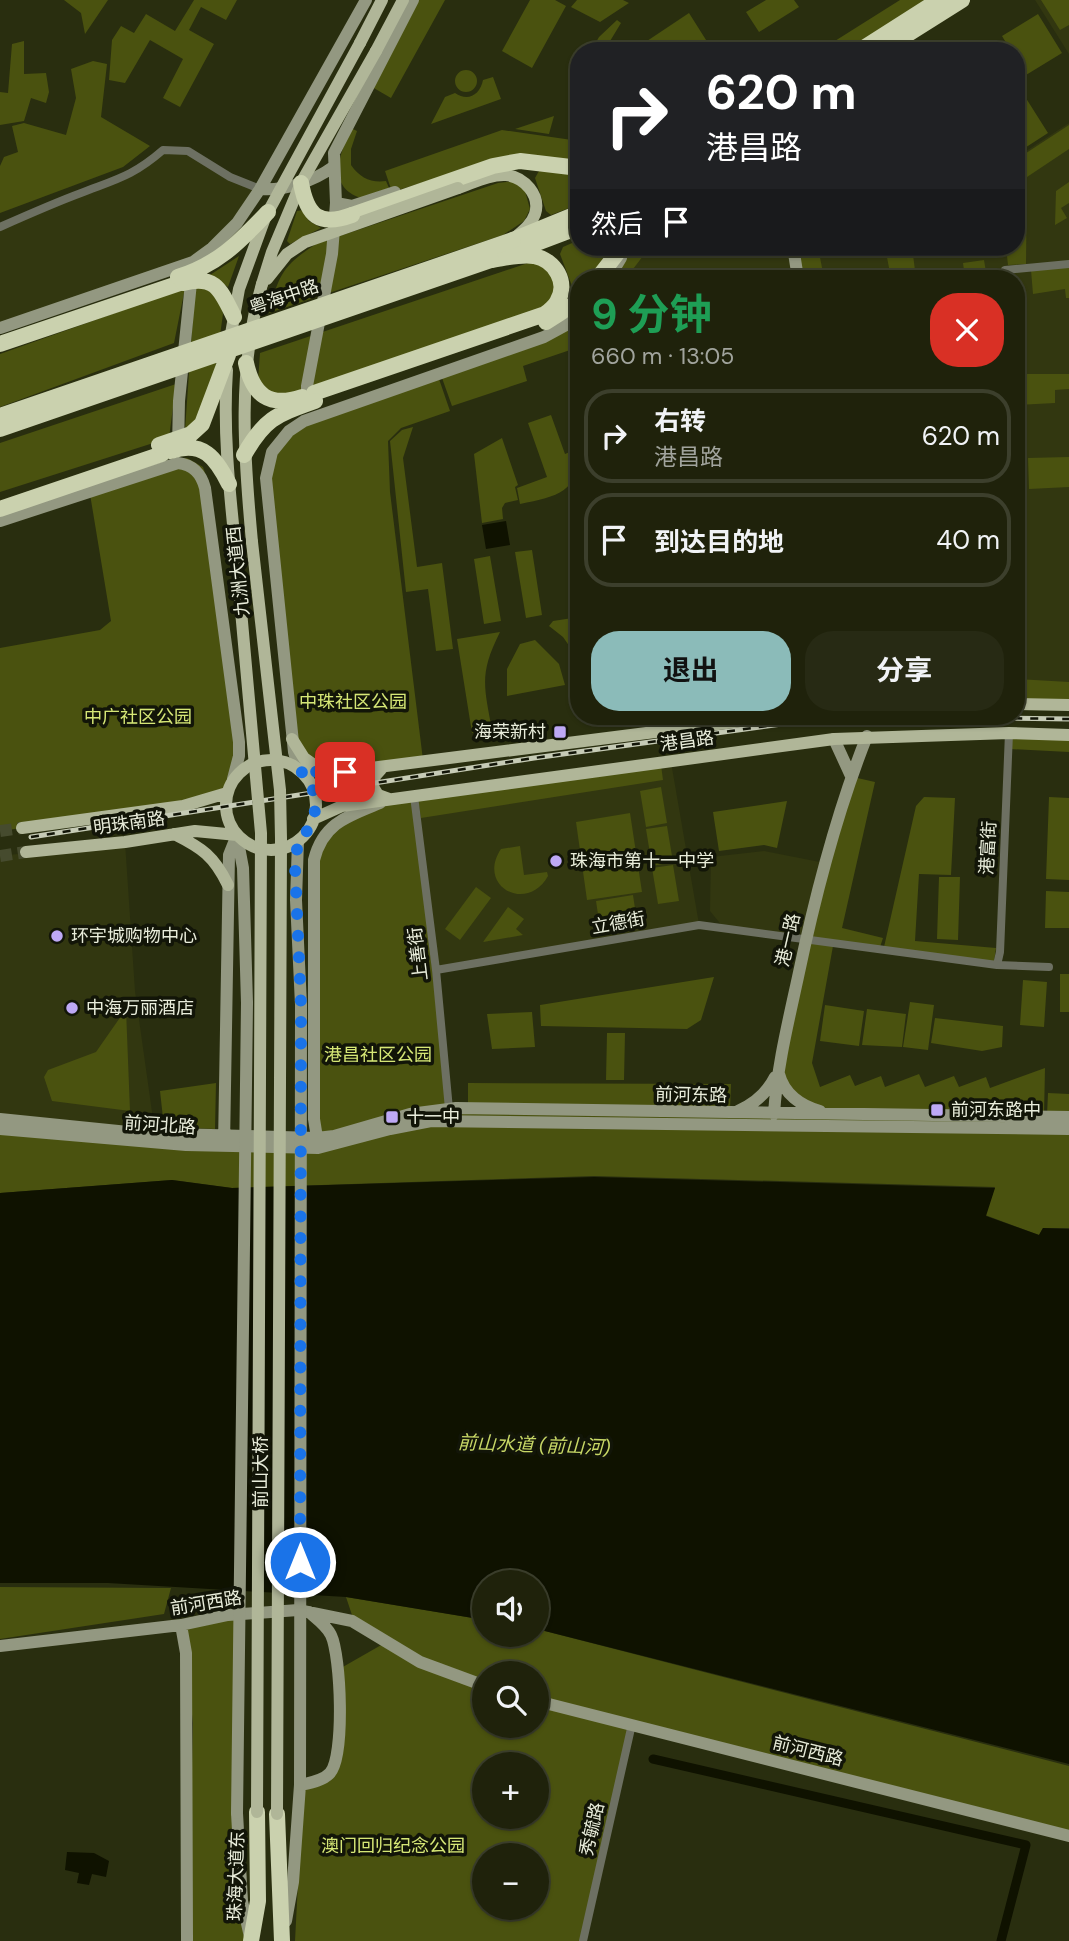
<!DOCTYPE html>
<html lang="zh">
<meta charset="utf-8">
<style>
:root{--surface:#1f220b;--page:#272a14;--text:#f1f3f6;--muted:#a1a49d;--line:#3c3f2c;--accent:#8bbbb9}
body{margin:0;font-family:"DM Sans","Noto Sans SC",sans-serif;background:var(--page);color:var(--text);height:100vh;display:flex;flex-direction:column;font-size:26px;white-space:nowrap}
*{box-sizing:border-box;margin:0}
p{font-size:23px;color:var(--muted)}
.icon{flex:none;width:38px;height:38px;fill:none;stroke:currentColor;stroke-width:2;stroke-linecap:round;stroke-linejoin:round}
.map{position:relative;flex:1;overflow:hidden}
.panel{position:absolute;left:570px;top:270px;width:455px;height:455px;display:flex;flex-direction:column;background:var(--surface);border-radius:28px;box-shadow:0 2px 5px #0004,0 0 0 2px var(--line)}
.panel>*{flex:none}
.banner{position:absolute;left:570px;top:42px;width:455px;height:214px;border-radius:28px;box-shadow:0 2px 5px #0004,0 0 0 2px var(--line);background:#202124;color:#fff;overflow:hidden}
.fabs{position:absolute;left:472px;top:1570px;display:grid;gap:14px}
.fabs a{display:grid;place-items:center;width:77px;height:77px;border-radius:50%;background:var(--surface);box-shadow:0 2px 5px #0004,0 0 0 2px var(--line);font-size:35px}
.pin{position:absolute;display:grid;place-items:center;width:60px;height:60px;color:#fff;margin:-30px;border-radius:14px;box-shadow:0 4px 10px #0006}
.me{position:absolute;width:77px;margin:-38px;rotate:0deg;stroke-linejoin:round;filter:drop-shadow(0 0 5px #0008)}
.turn{display:flex;align-items:center;gap:24px;height:147px;padding:0 21px;font-size:32px}
.turn .icon{width:91px;height:91px;stroke-width:2.5}
.turn b{display:block;font-size:49px;line-height:60px}
.then{display:flex;align-items:center;height:66px;padding:0 21px;background:#0003;gap:14px;font-size:26px}
.round{display:grid;place-items:center;flex:none;width:74px;height:74px;border-radius:28px;background:var(--page)}
.overview{display:flex;align-items:center;justify-content:space-between;height:119px;padding:0 21px}
h1{font-size:42px;font-weight:700;line-height:52px;color:#1e9e55}
.cta{display:flex;gap:14px;margin-top:auto;padding:14px 21px}
.cta a{flex:1;height:80px;border-radius:28px;background:var(--accent);color:#111;font-size:28px;font-weight:700;line-height:80px;text-align:center}
.cta a+a{background:var(--page);color:var(--text)}
ul{padding:0;list-style:none}
li{display:flex;align-items:center;gap:21px;height:94px;margin:0 14px 10px;padding:0 7px;border:4px solid var(--line);border-radius:28px}
li div{flex:1}
li b{display:block;font-size:26px}
li em{font-style:normal}
.map>svg:first-child{display:block}
.built{fill:#323710}
.green{fill:#4a520f;fill-rule:evenodd}
.water{fill:#0f1200}
.lines{fill:none;stroke-linecap:round;stroke-linejoin:round}
.canal{stroke:#0f1200;stroke-width:9}
.primary-tunnel{stroke:#464b2e;stroke-width:12;stroke-dasharray:12 6;stroke-linecap:butt}
.street{stroke:#6d7062;stroke-width:8}
.secondary{stroke:#939881;stroke-width:12}
.primary{stroke:#b0b698;stroke-width:12}
.highway{stroke:#cad1ae;stroke-width:16}
.rail-casing{stroke:#c6cbb6;stroke-width:5}
.rail{stroke:#121508;stroke-width:2.5;stroke-dasharray:8;stroke-linecap:butt}
.secondary-bridge{stroke:#939881;stroke-width:12}
.primary-bridge{stroke:#b0b698;stroke-width:12}
.highway-bridge{stroke:#cad1ae;stroke-width:16}
.route{stroke:#1a73e8;stroke-width:12;stroke-dasharray:0 21.6}
.poi-dot{fill:#bea9f5;stroke:#121508;stroke-width:2.5}
.labels{text-anchor:middle;dominant-baseline:central;stroke-width:7;stroke-linejoin:round;paint-order:stroke}
.street-label{font-size:18px;fill:#e9eddb;stroke:#121508}
.park-label{font-size:18px;fill:#d6e776;stroke:#121508}
.poi-label{font-size:18px;fill:#e9eddb;stroke:#121508;text-anchor:start}
.water-label{font-size:19px;font-style:italic;fill:#c7d766;stroke:#121508}
</style>
<div class="map">
<svg width="1069" height="1941" viewBox="0 0 1069 1941">
<rect width="100%" height="100%" fill="#292e0f"/>
<path class="built" d="M1035,0H1069V54Z
M1069,123V263L1005,269V278H910L905,247H1017V157Z
M163,150H177L260,189L193,262L0,328V227L127,176Z
M628,247H792L795,267L726,278H610Z
M794,247H904L909,278H798Z
M1069,264V704L1017,703V278H1006V270Z
M671,762L699,924L437,970L416,798Z
M125,842L135,991L155,1133L0,1118V856Z
M764,851L825,863L805,938L723,927L710,911L711,857Z"/>
<path class="green" d="M64,0H108L85,34L81,13Z
M194,0H237L226,20L201,7L189,30L214,44L180,107L163,98L183,59L150,40L125,83L109,80L112,40L121,26L134,33L146,14L175,31Z
M416,0H445L391,98L372,87Z
M530,0H555L566,6L532,68L502,51Z
M577,0H623L629,3L600,22L571,7Z
M766,0H794L799,7L759,32L746,12Z
M900,0H940L859,51H819Z
M1041,0H1069V25L1060,30Z
M689,13L713,51H638L644,43Z
M1038,14L1062,53L1026,75L1017,60V51H1011L1002,36Z
M617,20L621,23L604,51H591L599,37Z
M24,41V74L46,73L49,92L46,103L31,98L24,121L0,125V92L8,93L12,44Z
M93,61L107,64L101,117L150,146L123,167L0,213V166L4,157L18,152L12,126L24,123L66,135L76,98L71,69Z
M455 81a11 11 0 1 1 22 0a11 11 0 1 1-22 0Z
M493,77L501,99L431,124L445,97L455,93C468,102 480,95 483,80Z
M1017,84L1048,133L1017,153Z
M554,116L549,134L515,129Z
M1069,125V149L1027,177L1026,264L1008,265L1006,247H1017V159Z
M351,128L357,131L351,149V165C360,178 371,183 386,181L389,188L361,198C325,186 341,152 351,128Z
M502,130L579,141V168L485,163L392,192L385,171Z
M539,171L579,173V204L551,215L546,211L535,178Z
M515,181L525,191L530,209L524,221L503,235L269,313C278,276 283,265 316,244L498,183Z
M1069,182V203L1061,208L1067,218L1055,225L1056,191Z
M303,210L309,221L321,228L290,244L287,241L297,211Z
M579,240V247H613L590,278H579V287L572,286L560,254L563,247Z
M629,247H650L633,269L638,272L634,278H612Z
M796,247H818L824,278H801Z
M885,247H912L916,278H891Z
M239,256L228,287L210,275Z
M984,260L987,278H965L963,263Z
M528,263L543,265L554,278L555,297L544,310L295,394L271,395L258,381L260,353Z
M1069,266V298H1066L1065,289L1033,294L1031,270Z
M195,287L207,290L219,297L223,314L213,385L202,415L185,430Z
M185,288L174,343L0,407V354Z
M579,323V347L523,366L527,381L452,406L442,378Z
M1017,374H1069V389L1055,390V403L1017,405Z
M438,376L450,411L401,428L388,441L390,492L423,760L331,772L298,748L266,478L280,440L289,432Z
M176,384L169,438L0,492V443Z
M551,415L565,454L579,448C579,493 558,496 520,504L517,488L547,477L528,423Z
M413,427L403,458L417,567L442,563L453,649L436,651L428,589L406,592L390,441L402,430Z
M502,438L518,485L515,487L518,500L505,503L502,508L503,519L482,523L474,454Z
M1069,457V487L1029,489L1028,458Z
M187,458L203,467L209,484L239,742L233,779L227,793L183,806L0,831V648L100,630L111,621L89,488L175,459Z
M532,550L542,615L526,618L515,552Z
M490,556L501,621L484,624L474,559Z
M579,617V660L563,637L549,626L553,621Z
M500,632C479,674 484,686 492,730L472,733L457,639Z
M535,640L559,664L565,685L507,696V669L520,644Z
M1017,679L1069,682V703L1017,702Z
M657,716H714L715,720L659,728Z
M1010,734L1069,736V752L1010,749Z
M661,765L663,780L421,818L418,799Z
M853,777L875,782L842,928L883,938L880,947L808,937Z
M661,787L667,823L646,827L640,791Z
M924,797L955,798L951,875L919,874L915,941L996,948L994,962L884,947L916,806Z
M1049,797L1069,798V880L1046,879Z
M412,798L449,1109L1069,1118V1228H1043L1039,1235L985,1215L995,1187L594,1176L232,1188L172,1180L0,1193V1132L317,1138L315,867L333,829L392,801Z
M787,801L777,848L764,845L719,851L713,812Z
M630,813L642,892L587,900L576,822Z
M667,826L673,862L652,866L646,829Z
M520,846L524,875L547,872L548,876C527,914 476,886 501,849Z
M673,865L679,901L658,904L652,868Z
M939,877H960L958,940L937,939Z
M476,887L491,898L460,940L445,929Z
M1046,891L1069,892V928H1045Z
M633,895L636,915L599,921L596,901Z
M508,907L524,919L516,929L523,935L483,942Z
M807,942L833,946L812,1063L820,1087L850,1075L855,1086L881,1076L885,1087L919,1074L925,1087L954,1076L959,1087L986,1077L990,1088L1045,1068L1044,1115L841,1112L810,1106L782,1080Z
M1060,974H1069V1012H1060Z
M714,977L701,1020L687,1029L541,1026L540,1005Z
M1023,980L1047,982L1044,1027L1020,1025Z
M910,1002L934,1005L928,1050L903,1047Z
M825,1005L864,1011L859,1046L820,1041Z
M126,1009L130,1111L52,1101L44,1077L48,1070L96,1052Z
M867,1009L906,1014L902,1047L862,1045Z
M532,1012L535,1047L492,1049L487,1014Z
M935,1018L1003,1026L1002,1047L982,1051L931,1043Z
M607,1033H625L624,1080H606Z
M216,1083L215,1129L164,1127L160,1091Z
M468,1083L731,1084L730,1110L468,1106Z
M1048,1093L1069,1094V1115H1047Z
M0,1587L171,1588L164,1614L0,1639Z
M346,1597L485,1620V1634H537V1629L1069,1766V1832L537,1698V1673H485V1683L443,1670L353,1618Z
M237,1619L245,1941H188L193,1723L182,1624Z
M383,1644L485,1688V1726H537V1703L629,1725L580,1941H295L303,1787L332,1775L341,1668ZM485,1764H537V1816H485ZM485,1855H537V1908H485Z"/>
<path class="water" d="M506,521L510,545L486,549L482,525Z
M594,1177L995,1188L986,1216L1039,1235L1043,1228L1069,1229V1764L537,1629V1582H485V1620L346,1597L108,1583H0V1193L172,1180L232,1188Z
M67,1852L94,1853L109,1861L106,1877L92,1874L89,1885L77,1883L79,1873L65,1870Z"/>
<g class="lines">
<path class="canal" d="M653,1759L1026,1845L1001,1941"/>
<path class="primary-tunnel" d="M0,831L22,828
M0,856L26,852"/>
<path class="street" d="M0,227C27,215 54,203 81,193C117,179 133,176 163,150L188,151L230,177L260,189
M1006,278L1005,270L1069,264
M414,796L436,970L449,1109
M997,965L1049,967
M436,970L699,925L997,965L1000,952L1009,733
M583,1941L632,1724"/>
<path class="secondary" d="M260,189C285,191 314,181 333,167
M336,203L352,206L395,192
M793,247L798,278
M609,278L621,258
M0,328L193,262L212,248L237,223L260,189L366,0
M307,404V386L332,254L336,203L334,153L413,0
M178,446L179,401L192,273
M0,521L178,463C193,465 201,473 205,488L239,742V756L233,779
M834,739L851,776
M299,769L294,752L266,478L272,452L289,431L304,421L544,337L579,318
M237,836L243,868L247,1003
M298,841L296,900L301,1005
M779,1074C784,1094 801,1106 820,1111
M738,1111C754,1104 767,1093 775,1077
M774,1114C777,1067 788,1023 798,977C815,896 836,814 867,736
M0,1119L138,1133L317,1138L334,1136L410,1114L456,1108L1069,1117
M0,1129L186,1145L318,1148L390,1129L431,1121L1069,1129
M318,1144L314,1119V860C323,823 348,816 380,803
M224,1145L229,855L237,835
M181,1625L186,1653L187,1941
M0,1646L181,1625L228,1615L298,1610L352,1621L420,1662L485,1686
M537,1701L1069,1836
M237,1813L242,1901L250,1937
M286,1921L293,1882L300,1785C309,1783 323,1781 330,1773C345,1756 341,1656 331,1635C327,1626 317,1619 309,1612"/>
<path class="primary" d="M360,43L382,0
M376,51L403,0
M458,188C473,183 490,174 506,175C524,177 541,195 535,214C532,223 525,229 518,235
M229,345L239,289L265,218
M227,370C223,428 229,486 235,544
M252,542C244,456 237,369 262,284
M1017,704L1069,705
M292,739L304,758L321,770
M226 805a45 45 0 1 1 90 0a45 45 0 1 1-90 0Z
M383,767L375,776L373,787L378,795L389,799
M299,769L331,773L781,716
M313,819L342,806L834,739L1009,733L1069,735
M22,828L183,806L227,793
M174,834C202,848 214,856 228,885
M26,852L125,842L195,831L237,835"/>
<path class="highway" d="M859,51L939,0
M881,51L962,0
M352,215L493,166L520,161L579,168
M513,240L579,213
M513,252L579,227
M598,278L622,247
M546,322L579,301
M0,344L180,283
M314,393L545,314C549,311 554,307 557,302C569,283 555,260 534,256C520,254 505,258 491,260
M0,509L162,454
M277,1814L282,1941
M251,1941L258,1901L257,1812"/>
<g class="rail-casing">
<path id="rail" d="M31,837L534,758L796,722L906,717L1069,719"/>
</g>
<use href="#rail" class="rail"/>
<path class="secondary-bridge" d="M300,1785L301,1005
M237,1813L247,1003"/>
<path class="primary-bridge" d="M268,212L360,43
M267,279L287,254L305,242L458,188
M262,284L272,252L301,183L376,51
M252,542L280,790L281,839L277,1814
M235,544L261,833L257,1812"/>
<path class="highway-bridge" d="M301,183C307,216 319,227 352,215
M178,277C219,264 239,242 268,212
M183,283C216,274 221,291 234,317
M246,363C253,395 269,408 302,397
M0,416L513,240
M0,429L491,260
M159,445L191,434L202,424L228,355
M171,451C203,440 216,458 229,484
M244,455C265,418 276,415 315,401"/>
</g>
<g class="lines">
<path class="route" d="M300,1562L301,1005L295,866L298,841L307,831L313,819L316,806L314,793L309,780L299,769L331,774L345,772"/>
</g>
<g class="poi-dot">
<rect x="553" y="725" width="14" height="14" rx="3.5"/>
<circle cx="556" cy="861" r="7"/>
<circle cx="57" cy="936" r="7"/>
<circle cx="72" cy="1008" r="7"/>
<rect x="930" y="1103" width="14" height="14" rx="3.5"/>
<rect x="385" y="1110" width="14" height="14" rx="3.5"/>
</g>
<g class="labels">
<g class="street-label">
<text transform="translate(284 297) rotate(-19)">粤海中路</text>
<text transform="translate(238 571) rotate(-96)">九洲大道西</text>
<text transform="translate(687 741) rotate(-8)">港昌路</text>
<text transform="translate(129 823) rotate(-8)">明珠南路</text>
<text transform="translate(988 848) rotate(-87)">港富街</text>
<text transform="translate(618 923) rotate(-10)">立德街</text>
<text transform="translate(788 940) rotate(-77)">港一路</text>
<text transform="translate(418 954) rotate(-97)">上善街</text>
<text transform="translate(691 1095) rotate(1)">前河东路</text>
<text transform="translate(160 1125) rotate(4)">前河北路</text>
<text transform="translate(261 1472) rotate(-90)">前山大桥</text>
<text transform="translate(206 1603) rotate(-9)">前河西路</text>
<text transform="translate(808 1751) rotate(14)">前河西路</text>
<text transform="translate(592 1829) rotate(-77)">秀毓路</text>
<text transform="translate(236 1876) rotate(-88)">珠海大道东</text>
</g>
<g class="park-label">
<text x="353" y="702">中珠社区公园</text>
<text x="138" y="717">中广社区公园</text>
<text x="378" y="1055">港昌社区公园</text>
<text x="393" y="1846">澳门回归纪念公园</text>
</g>
<g class="poi-label">
<text x="546" y="732" text-anchor="end">海荣新村</text>
<text x="570" y="861">珠海市第十一中学</text>
<text x="71" y="936">环宇城购物中心</text>
<text x="86" y="1008">中海万丽酒店</text>
<text x="951" y="1110">前河东路中</text>
<text x="406" y="1117">十一中</text>
</g>
<g class="water-label">
<text transform="translate(534 1445) rotate(2)">前山水道 (前山河)</text>
</g>
</g>
</svg>
<div class="fabs">
<a><svg class="icon" aria-label="sound" viewBox="0 0 24 24"><path d="M4 9h4l5-4v14l-5-4H4zM17 9q2 3 0 6"/></svg></a>
<a><svg class="icon" aria-label="search" viewBox="0 0 24 24"><circle cx="10" cy="10" r="6"/><path d="M15 15l6 6"/></svg></a>
<a>+</a>
<a>−</a>
</div>
<div class="pin" style="left:345px;top:772px;background:#d93025"><svg class="icon" aria-label="arrive" viewBox="0 0 24 24"><path d="M6 21V4h12l-3 4 3 4H6"/></svg></div>
<svg class="me" style="left:300px;top:1562px" viewBox="-20 -20 40 40"><circle r="17" fill="#1a73e8" stroke="#fff" stroke-width="3"/><path d="M0-11L8 9 0 5-8 9z" fill="#fff"/></svg>
<div class="banner">
<div class="turn"><svg class="icon" aria-label="right" viewBox="0 0 24 24"><path d="M7 20v-9h11M14 6l5 5-5 5"/></svg><div><b>620 m</b>港昌路</div></div>
<div class="then">然后<svg class="icon" aria-label="arrive" viewBox="0 0 24 24"><path d="M6 21V4h12l-3 4 3 4H6"/></svg></div>
</div>
<section class="panel">
<div class="overview"><div><h1>9 分钟</h1><p>660 m · 13:05</p></div><a class="round" style="background:#d93025;color:#fff"><svg class="icon" aria-label="close" viewBox="0 0 24 24"><path d="M6 6l12 12M18 6L6 18"/></svg></a></div>
<ul>
<li><svg class="icon" aria-label="right" viewBox="0 0 24 24"><path d="M7 20v-9h11M14 6l5 5-5 5"/></svg><div><b>右转</b><p>港昌路</p></div><em>620 m</em></li>
<li><svg class="icon" aria-label="arrive" viewBox="0 0 24 24"><path d="M6 21V4h12l-3 4 3 4H6"/></svg><div><b>到达目的地</b></div><em>40 m</em></li>
</ul>
<div class="cta"><a>退出</a><a>分享</a></div>
</section>
</div>
